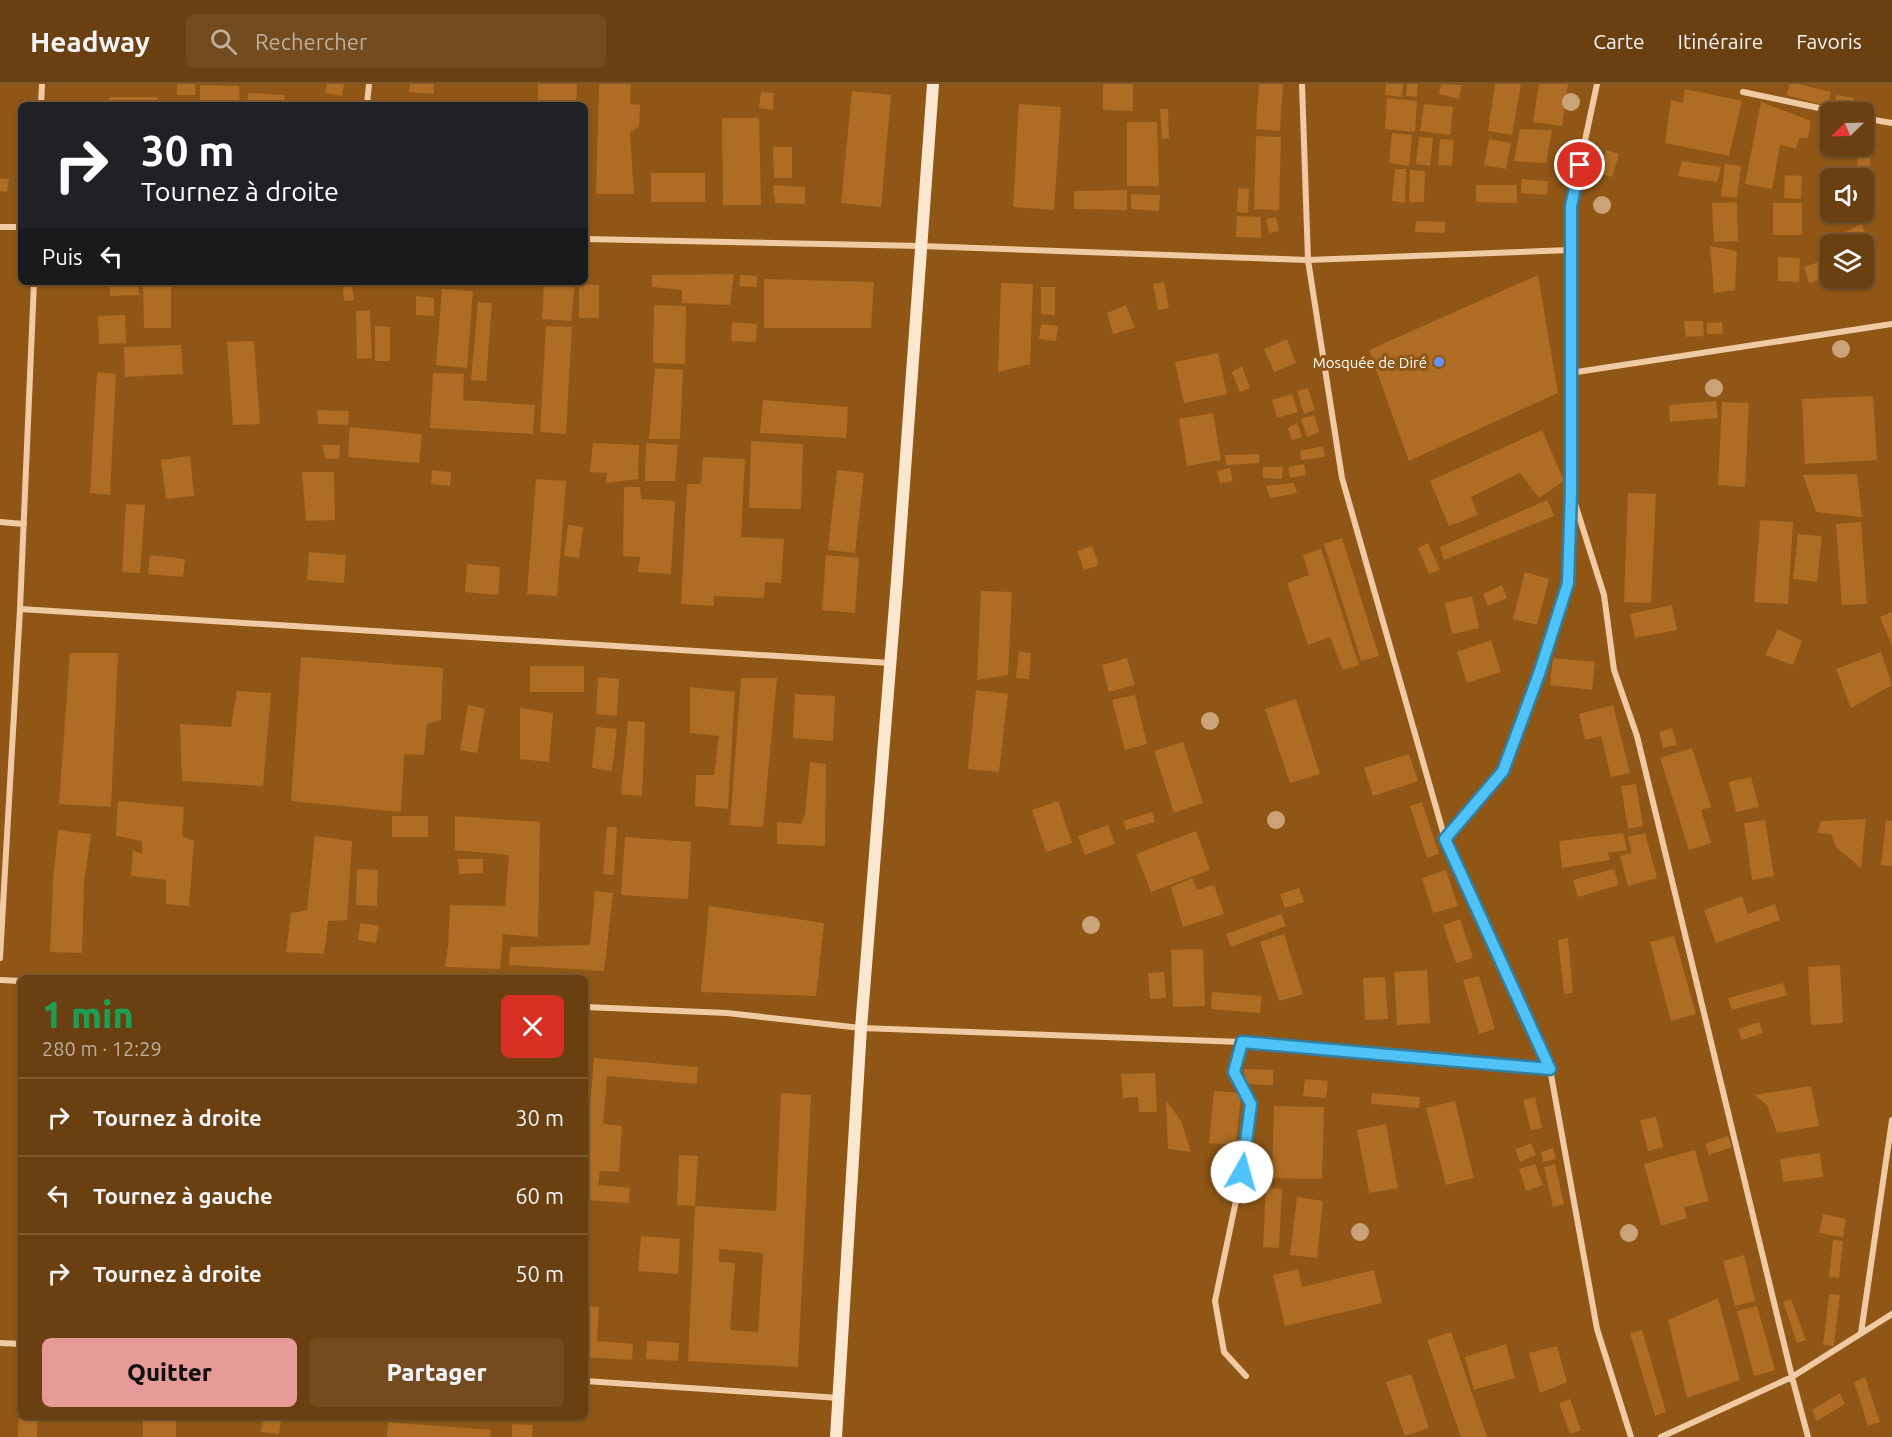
<!DOCTYPE html>
<html lang="fr">
<meta charset="utf-8">
<style>
:root{--surface:#6b4010;--page:#734b1e;--text:#f1f3f6;--muted:#beaf9f;--line:#7e5930;--accent:#e69b98}
body{margin:0;font-family:Ubuntu,sans-serif;background:var(--page);color:var(--text);height:100vh;display:flex;flex-direction:column;font-size:22px;white-space:nowrap}
*{box-sizing:border-box;margin:0}
p{font-size:20px;color:var(--muted)}
.icon{flex:none;width:33px;height:33px;fill:none;stroke:currentColor;stroke-width:2;stroke-linecap:round;stroke-linejoin:round}
.map{position:relative;flex:1;overflow:hidden}
.sheet{position:absolute;left:18px;top:891px;width:570px;height:444px;display:flex;flex-direction:column;background:var(--surface);border-radius:9px;box-shadow:0 2px 4px #0004,0 0 0 2px var(--line)}
.sheet>*{flex:none}
.guide{position:absolute;left:18px;top:18px;width:570px;height:183px;border-radius:9px;box-shadow:0 2px 4px #0004,0 0 0 2px var(--line);background:#202124;color:#fff;overflow:hidden}
.needle{width:39px;rotate:247deg}
.controls{position:absolute;left:1820px;top:18px;display:grid;gap:12px}
.controls a{display:grid;place-items:center;width:54px;height:54px;border-radius:9px;background:var(--surface);box-shadow:0 2px 4px #0004,0 0 0 2px var(--line);font-size:30px}
.pin{position:absolute;display:grid;place-items:center;width:51px;height:51px;color:#fff;margin:-26px;border:3px solid #fff;border-radius:50%;box-shadow:0 2px 6px #0007}
.me{position:absolute;width:66px;margin:-33px;rotate:7deg;stroke-linejoin:round;filter:drop-shadow(0 0 4px #0008)}
.turn{display:flex;align-items:center;gap:21px;height:126px;padding:0 24px;font-size:27px}
.turn .icon{width:78px;height:78px;stroke-width:2.5}
.turn b{display:block;font-size:42px;line-height:51px}
.then{display:flex;align-items:center;height:57px;padding:0 24px;background:#0003;gap:12px;font-size:22px}
.round{display:grid;place-items:center;flex:none;width:63px;height:63px;border-radius:9px;background:var(--page)}
.headline{display:flex;align-items:center;justify-content:space-between;height:102px;padding:0 24px}
h1{font-size:36px;font-weight:800;line-height:45px;color:#1e9e55}
.primary-button{display:flex;gap:12px;margin-top:auto;padding:12px 24px}
.primary-button a{flex:1;height:69px;border-radius:9px;background:var(--accent);color:#111;font-size:24px;font-weight:800;line-height:69px;text-align:center}
.primary-button a+a{background:var(--page);color:var(--text)}
ul{padding:0;list-style:none}
li{display:flex;align-items:center;gap:18px;height:78px;padding:0 24px;border-top:2px solid var(--line)}
li div{flex:1}
li b{display:block;font-size:22px}
li em{font-style:normal}
header{display:flex;align-items:center;gap:36px;box-sizing:border-box;height:84px;padding:0 30px;background:var(--surface);border-bottom:2px solid var(--line)}
header strong{font-size:28px}
nav{display:flex;gap:33px;margin-inline-start:auto;font-size:21px}
.search{width:420px;height:54px;background:var(--page);display:flex;align-items:center;gap:15px;box-sizing:border-box;padding:0 21px;border-radius:9px;color:var(--muted);font-size:22px}
.map>svg:first-child{display:block}
.building{fill:#ae6c24;fill-rule:evenodd}
.lines{fill:none;stroke-linecap:round;stroke-linejoin:round}
.minor{stroke:#f0caa2;stroke-width:6}
.secondary{stroke:#fbe7d0;stroke-width:12}
.tree{fill:#caa478}
.route-casing{stroke:#337fa1;stroke-width:15}
.route{stroke:#4fc3f7;stroke-width:10}
.poi-dot{fill:#6193ff;stroke:#8f5616;stroke-width:2}
.labels{text-anchor:middle;dominant-baseline:central;stroke-width:6;stroke-linejoin:round;paint-order:stroke}
.poi-label{font-size:15px;fill:#fff;stroke:#8f5616;text-anchor:end}
</style>
<header>
<strong>Headway</strong>
<div class="search"><svg class="icon" aria-label="search" viewBox="0 0 24 24"><circle cx="10" cy="10" r="6"/><path d="M15 15l6 6"/></svg>Rechercher</div>
<nav><a>Carte</a><a>Itinéraire</a><a>Favoris</a></nav>
</header>
<div class="map">
<svg width="1892" height="1353" viewBox="0 0 1892 1353">
<rect width="100%" height="100%" fill="#8f5616"/>
<path class="building" d="M177,0H195V11H177Z
M327,0H344L342,12L325,9Z
M410,0H434V10L409,8Z
M538,0H577L576,21H538Z
M599,0H631L630,20L640,21L639,43L630,48L634,110H596Z
M1103,0H1133V27L1103,26Z
M1259,0H1283L1280,47L1256,45Z
M1386,0H1403L1402,13L1385,11Z
M1407,0H1418L1417,13L1406,12Z
M1441,0L1462,1L1459,15L1439,10Z
M1495,0H1521L1512,51L1488,47Z
M1539,0H1568L1562,42L1533,38Z
M1790,0H1799L1831,8L1827,22L1786,11Z
M200,1L239,2L240,21H200Z
M1685,5L1742,17L1729,72L1665,59L1671,16L1683,19Z
M852,7L891,11L881,123L841,119Z
M761,8L774,9L773,26L759,24Z
M248,9L285,11L284,21H247Z
M1836,11L1854,14L1852,28L1833,27Z
M109,13H158L157,21H108Z
M1387,14L1417,17L1415,48L1385,45Z
M414,17L447,19L446,21H414Z
M479,17L523,19V21H479Z
M1761,18L1811,37L1808,54H1799L1796,65L1780,61L1772,105L1745,100Z
M1019,20L1061,23L1054,126L1013,123Z
M1424,20L1453,23L1450,51L1420,47Z
M1160,25H1168L1169,54L1162,55Z
M722,34H759L761,121H723Z
M1127,38H1157L1159,102H1127Z
M1824,43H1830V62H1849L1848,71L1821,69Z
M1520,45L1552,46L1546,79L1514,77Z
M1392,49L1412,51L1409,82L1389,79Z
M1256,52L1281,53L1279,126L1254,125Z
M1863,52L1871,53L1869,97H1863V94L1827,95V83L1857,85L1858,62H1863Z
M1419,53L1433,54L1430,82L1416,80Z
M1440,55L1454,56L1452,82L1438,81Z
M1489,55L1511,59L1506,85L1484,81Z
M773,63H792V94H774Z
M1606,66L1619,70L1612,93L1600,90Z
M1682,77L1721,83L1717,98L1678,92Z
M1725,80L1741,82L1737,114L1721,112Z
M1395,85H1406L1405,119L1392,117Z
M1410,86L1425,87L1424,118H1409Z
M651,89H705V118H651Z
M1785,91L1802,92L1801,115L1784,114Z
M0,94L9,95L7,108L0,107Z
M1522,95L1548,97L1547,111L1521,109Z
M773,101L805,103V120L775,119Z
M1476,101H1517V119L1476,118Z
M1238,104L1249,105L1248,129L1237,128Z
M1127,106V126L1074,125V107Z
M1131,110L1160,111L1159,127L1131,125Z
M1737,118L1738,157L1714,158L1712,119Z
M1773,119H1802V151H1773Z
M1237,132L1261,133V154L1236,153Z
M1276,133L1279,147L1269,149L1266,135Z
M1416,137L1445,138V149L1415,148Z
M1861,140L1874,166L1863,172V160H1830V176L1822,160Z
M1710,162L1737,167L1735,206L1714,209Z
M1778,173L1800,174L1799,198L1778,197Z
M1822,177L1828,193L1809,199L1804,183Z
M734,190L730,221L682,219V206L652,203V191Z
M740,191L757,192V203L739,202Z
M1538,191L1558,309L1409,377L1369,266Z
M764,195L874,198L871,244H764Z
M110,198H138L139,211L110,212Z
M143,198H171V244H144Z
M544,198H575L571,237L542,235Z
M1164,198L1169,224L1158,226L1153,200Z
M1001,199L1033,200L1030,280L998,288Z
M579,200L599,201V234H579Z
M352,202L354,216L344,217L343,203Z
M1041,203H1055V231L1041,230Z
M442,205L473,207L467,284L436,281Z
M416,212L434,214V232L416,231Z
M478,218L492,219L486,297L471,296Z
M654,221L686,222L685,280L653,279Z
M1126,221L1135,244L1113,250L1107,229Z
M370,226L372,274L357,275L356,227Z
M125,231L126,259L99,260L98,232Z
M1684,237H1703L1704,252L1686,253Z
M732,238L757,240L756,258L731,257Z
M1722,238L1723,250H1707V239Z
M1041,240L1058,242L1056,257L1039,255Z
M375,242L390,243V277H375Z
M546,242L572,243L566,350L540,348Z
M1287,255L1296,279L1274,288L1264,265Z
M254,257L260,340L233,341L227,258Z
M181,261L183,290L125,293L124,263Z
M1218,269L1227,310L1184,319L1175,278Z
M1242,282L1250,304L1240,308L1232,288Z
M655,284L683,286L680,355H649Z
M97,288L116,290L110,411L90,409Z
M433,289L464,290L463,316L535,321L533,350L430,344Z
M1308,304L1315,326L1304,330L1297,307Z
M1292,310L1298,328L1277,334L1272,316Z
M1873,312L1877,376L1805,380L1802,315Z
M763,316L848,323L846,354L760,349Z
M1716,317L1718,334L1670,338L1669,321Z
M1722,318L1749,319L1745,403L1718,401Z
M317,326L349,327L348,341L318,340Z
M1213,329L1221,376L1187,382L1179,335Z
M1314,331L1319,348L1307,353L1301,335Z
M1297,339L1302,353L1292,356L1288,344Z
M350,343L422,350L419,379L348,373Z
M1542,346L1564,397L1539,414L1520,389L1471,413L1478,431L1449,442L1430,397Z
M751,357L803,360L801,425L749,424Z
M593,359L639,361L638,395L606,399L607,389L590,388Z
M646,359L678,361L675,397H645Z
M322,361H340L339,375L325,374Z
M1323,362L1325,373L1301,376L1300,367Z
M1259,370V379L1226,381L1225,371Z
M190,372L194,412L166,415L161,376Z
M703,373L745,375L741,453L784,455L781,499L765,498L764,514L714,512V522L681,520L687,400H701Z
M1304,380L1306,391L1290,394L1288,383Z
M1263,383H1283L1282,395L1263,394Z
M1230,384L1233,397L1220,399L1217,387Z
M432,386L451,388L450,402L431,400Z
M837,386L864,389L855,469L828,466Z
M302,388H334L335,436L306,437Z
M1857,390L1862,433L1816,428L1803,391Z
M536,395L566,397L557,512L527,510Z
M1294,399L1297,409L1270,414L1266,402Z
M624,403H640L641,415L675,417L671,490L638,488L640,473L623,472Z
M1628,409L1656,410L1651,519L1624,518Z
M1547,416L1554,432L1444,476L1440,463Z
M126,420L145,421L140,489L122,488Z
M1760,436L1793,438L1788,520L1754,518Z
M1861,438L1867,520L1842,521L1836,440Z
M568,441L583,443L579,474L564,472Z
M1798,450L1822,452L1817,498L1793,495Z
M1342,454L1379,572L1361,577L1324,460Z
M1428,459L1440,486L1429,490L1418,464Z
M1092,462L1099,481L1084,486L1077,467Z
M1321,465L1359,581L1343,586L1330,553L1308,561L1287,499L1309,491L1303,471Z
M309,468L346,471L344,499L307,496Z
M150,471L185,475L183,493L148,490Z
M826,471L859,474L855,529L822,526Z
M467,480L500,483L498,511L465,508Z
M1525,488L1549,495L1537,541L1513,535Z
M1502,501L1507,514L1488,522L1483,510Z
M981,507L1012,508L1008,591L977,596Z
M1472,512L1479,544L1452,550L1445,519Z
M1672,521L1677,546L1635,554L1630,530Z
M1892,528V562L1880,533Z
M1778,545L1802,557L1793,581L1765,571Z
M1491,556L1501,588L1467,599L1457,568Z
M1019,567L1031,569L1029,595L1016,594Z
M1881,568L1892,601L1851,624L1836,585Z
M70,569H118L111,723L59,720Z
M301,573L443,584L441,636L427,640L424,671L404,670L401,728L291,717Z
M1127,574L1135,601L1109,608L1102,581Z
M1553,574L1595,578L1592,606L1550,601Z
M530,582H584V608H530Z
M598,593L619,595L617,632L596,630Z
M741,594H777L763,743L730,741Z
M690,603L735,608L728,725L695,722L696,691H714L719,652L690,649Z
M976,606L1008,610L999,688L968,685Z
M237,607L271,609L263,702L182,697L180,640L231,643Z
M795,610L835,612L833,657L793,654Z
M1135,611L1147,660L1125,666L1112,616Z
M1296,615L1320,690L1290,699L1265,625Z
M468,621L485,625L477,669L460,666Z
M1613,621L1630,689L1611,693L1601,652L1585,656L1579,630Z
M520,624L553,629L549,678L520,675Z
M628,637L645,638L642,712L621,710Z
M596,643L617,645L612,687L592,684Z
M1672,644L1677,661L1663,664L1659,648Z
M1183,658L1203,719L1174,729L1154,667Z
M1692,664L1711,723L1701,726L1711,759L1689,766L1660,674Z
M1409,670L1418,697L1373,712L1364,684Z
M810,678L826,680L825,762L777,760V738L801,740L805,730Z
M1751,693L1759,723L1736,728L1729,698Z
M1636,700L1643,742L1628,745L1621,702Z
M118,717L184,723L182,752L194,757L189,822L166,820V796L131,792L133,767L142,769V757L116,752Z
M1058,717L1072,759L1046,768L1032,726Z
M1422,718L1439,770L1427,774L1410,722Z
M1152,728L1155,738L1126,746L1123,737Z
M392,732H428V753H392Z
M455,732L540,738L538,853L503,850L500,885L445,883L448,862L450,821L505,822L509,771L455,766Z
M1866,735L1861,784L1836,763L1831,750L1817,749L1821,737Z
M1765,736L1774,792L1752,796L1744,739Z
M1886,736L1892,737V782L1881,781Z
M1108,741L1115,760L1085,771L1078,752Z
M607,743H617L614,791L603,790Z
M58,746L91,750L84,799L82,869L50,868L53,797Z
M1196,747L1210,786L1151,808L1136,770Z
M1623,749L1627,766L1608,769L1610,776L1562,784L1559,757Z
M1645,749L1657,794L1628,802L1620,772L1632,769L1628,753Z
M315,752L352,757L347,836L328,837L324,870L286,868L291,829L307,826Z
M625,753L691,758L688,815L621,811Z
M458,775H483V789L459,790Z
M357,785L378,786L377,822L356,821Z
M1614,785L1619,801L1578,813L1573,796Z
M1446,786L1458,822L1433,829L1422,794Z
M1192,794L1197,806L1214,801L1224,830L1183,843L1171,803Z
M1299,804L1304,818L1285,824L1280,810Z
M595,807L613,809L604,887L509,881L510,863L590,861Z
M1742,812L1748,830L1775,820L1780,836L1716,859L1704,826Z
M709,822L824,839L816,912L701,908Z
M1281,830L1286,842L1231,863L1226,850Z
M1460,835L1473,874L1456,879L1443,841Z
M360,839L379,842L376,859L358,856Z
M1284,850L1303,910L1279,917L1260,858Z
M1674,852L1696,930L1671,937L1650,858Z
M1568,854L1573,909L1564,910L1558,856Z
M1203,865L1205,922L1173,923L1171,866Z
M1840,881L1843,939L1811,941L1808,883Z
M1427,886L1430,939L1397,941L1394,888Z
M1164,888L1166,914L1150,915L1148,889Z
M1479,892L1495,945L1479,950L1463,896Z
M1385,893L1388,935L1365,936L1363,894Z
M1783,899L1787,911L1732,926L1728,914Z
M1212,908L1262,912L1260,929L1211,925Z
M1759,938L1763,949L1742,956L1738,945Z
M594,974L698,983L697,1000L607,992L603,1040L622,1042L619,1088L600,1087L598,1101L630,1104L629,1119L585,1116V1083Z
M1244,985L1273,986V1001L1245,1000Z
M1155,989L1157,1028H1139L1138,1013L1123,1014L1121,990Z
M1305,995L1328,997L1326,1014L1303,1012Z
M1811,1002L1819,1042L1777,1049L1767,1021L1754,1011Z
M1214,1007L1241,1009L1236,1061L1209,1059Z
M781,1009L811,1011L798,1283L688,1277L695,1122L677,1121L679,1071L698,1072L695,1122L776,1127ZM719,1165L763,1169L758,1248L730,1246L735,1179L719,1178Z
M1372,1009L1420,1013L1419,1024L1371,1020Z
M1535,1013L1542,1044L1531,1046L1523,1016Z
M1166,1016L1181,1037L1191,1068L1168,1065Z
M1455,1017L1474,1094L1446,1101L1426,1024Z
M1274,1022L1324,1023L1322,1095L1272,1094Z
M1656,1033L1663,1063L1648,1067L1640,1036Z
M1386,1040L1398,1104L1369,1109L1357,1046Z
M1728,1052L1732,1063L1709,1071L1705,1060Z
M1531,1059L1536,1071L1520,1078L1515,1065Z
M1553,1064L1556,1075L1543,1078L1541,1068Z
M1695,1066L1709,1117L1684,1123L1687,1134L1661,1142L1644,1080Z
M1820,1069L1823,1093L1783,1098L1780,1075Z
M1535,1080L1543,1101L1526,1107L1519,1085Z
M1555,1080L1564,1120L1553,1123L1544,1083Z
M1266,1104L1282,1105L1279,1164L1263,1163Z
M1297,1113L1323,1117L1317,1174L1290,1171Z
M1823,1130L1846,1135L1843,1153L1819,1149Z
M641,1152L680,1155L678,1190L638,1187Z
M1833,1156L1843,1157L1839,1194L1829,1193Z
M1744,1171L1755,1217L1735,1222L1723,1177Z
M1298,1185L1302,1203L1374,1186L1382,1219L1285,1242L1273,1191Z
M1829,1210L1840,1211L1834,1262L1823,1261Z
M1718,1214L1740,1296L1687,1314L1668,1236Z
M1791,1215L1806,1256L1797,1259L1783,1218Z
M585,1222L599,1223L597,1257L633,1260L632,1276L585,1273Z
M1757,1222L1775,1286L1754,1292L1737,1227Z
M1642,1246L1666,1328L1655,1332L1630,1249Z
M1451,1248L1487,1353H1461L1427,1256Z
M647,1257L679,1259L678,1277L646,1275Z
M1506,1260L1515,1294L1474,1306L1465,1273Z
M1557,1262L1567,1298L1540,1309L1529,1269Z
M1411,1290L1429,1344L1405,1352L1386,1298Z
M1865,1293L1880,1338L1868,1342L1854,1298Z
M1840,1309L1845,1320L1817,1337L1812,1326Z
M1570,1315L1581,1346L1570,1350L1559,1319Z
M19,1324H21V1332H38L37,1353H18Z
M143,1332H176V1353H143Z
M263,1333L281,1337L279,1350L261,1348Z
M388,1338L491,1346L490,1353H387Z
M512,1340L533,1341L532,1353H512Z"/>
<g class="lines">
<path class="minor" d="M1302,0L1308,176L1342,394L1445,755L1550,985L1597,1245L1631,1353
M1597,0L1571,122V407L1604,511L1614,586L1637,652L1792,1293L1808,1353
M1743,8L1838,28
M41,21L42,0
M367,21L369,0
M1863,34L1892,39
M0,143H21
M585,155L921,162L1308,176L1570,166
M1570,289L1892,240
M0,438L24,440
M20,525L890,579
M1445,755L1503,687L1539,590L1568,499L1571,413
M0,874L20,525L34,198
M0,896L21,897
M585,923L727,929L861,944L1242,958L1550,985
M1242,958L1234,988L1250,1020L1242,1088L1215,1217L1224,1268L1246,1292
M1861,1249L1892,1036
M0,1259L21,1260
M585,1297L839,1314
M1661,1353L1792,1293L1892,1230"/>
<path class="secondary" d="M836,1353L861,944L897,496L933,0"/>
</g>
<g class="tree">
<circle cx="1571" cy="18" r="9"/>
<circle cx="1602" cy="121" r="9"/>
<circle cx="1841" cy="265" r="9"/>
<circle cx="1714" cy="304" r="9"/>
<circle cx="1210" cy="637" r="9"/>
<circle cx="1276" cy="736" r="9"/>
<circle cx="1091" cy="841" r="9"/>
<circle cx="1360" cy="1148" r="9"/>
<circle cx="1629" cy="1149" r="9"/>
</g>
<g class="lines">
<g class="route-casing">
<path id="route" d="M1242,1088L1251,1020L1234,988L1242,958L1550,985L1445,755L1503,687L1539,590L1568,499L1571,407V122L1580,81"/>
</g>
<use href="#route" class="route"/>
</g>
<circle class="poi-dot" cx="1439" cy="278" r="6"/>
<g class="labels">
<g class="poi-label">
<text x="1427" y="278">Mosquée de Diré</text>
</g>
</g>
</svg>
<div class="controls">
<a><svg class="needle" viewBox="-14 -14 28 28"><path d="M0-13l5 13h-10z" fill="#e53935"/><path d="M0 13l5-13h-10z" fill="#beaf9f"/></svg></a>
<a><svg class="icon" aria-label="sound" viewBox="0 0 24 24"><path d="M4 9h4l5-4v14l-5-4H4zM17 9q2 3 0 6"/></svg></a>
<a><svg class="icon" aria-label="layers" viewBox="0 0 24 24"><path d="M12 4l9 5-9 5-9-5zM3 14l9 5 9-5"/></svg></a>
</div>
<div class="pin" style="left:1580px;top:81px;background:#d93025"><svg class="icon" aria-label="arrive" viewBox="0 0 24 24"><path d="M6 21V4h12l-3 4 3 4H6"/></svg></div>
<svg class="me" style="left:1242px;top:1088px" viewBox="-20 -20 40 40"><circle r="19" fill="#fff"/><path d="M0-13L10 11 0 6-10 11z" fill="#4fc3f7"/></svg>
<div class="guide">
<div class="turn"><svg class="icon" aria-label="right" viewBox="0 0 24 24"><path d="M7 20v-9h11M14 6l5 5-5 5"/></svg><div><b>30 m</b>Tournez à droite</div></div>
<div class="then">Puis<svg class="icon" aria-label="left" viewBox="0 0 24 24"><path d="M17 20v-9H6M10 6l-5 5 5 5"/></svg></div>
</div>
<section class="sheet">
<div class="headline"><div><h1>1 min</h1><p>280 m · 12:29</p></div><a class="round" style="background:#d93025;color:#fff"><svg class="icon" aria-label="close" viewBox="0 0 24 24"><path d="M6 6l12 12M18 6L6 18"/></svg></a></div>
<ul>
<li><svg class="icon" aria-label="right" viewBox="0 0 24 24"><path d="M7 20v-9h11M14 6l5 5-5 5"/></svg><div><b>Tournez à droite</b></div><em>30 m</em></li>
<li><svg class="icon" aria-label="left" viewBox="0 0 24 24"><path d="M17 20v-9H6M10 6l-5 5 5 5"/></svg><div><b>Tournez à gauche</b></div><em>60 m</em></li>
<li><svg class="icon" aria-label="right" viewBox="0 0 24 24"><path d="M7 20v-9h11M14 6l5 5-5 5"/></svg><div><b>Tournez à droite</b></div><em>50 m</em></li>
</ul>
<div class="primary-button"><a>Quitter</a><a>Partager</a></div>
</section>
</div>
